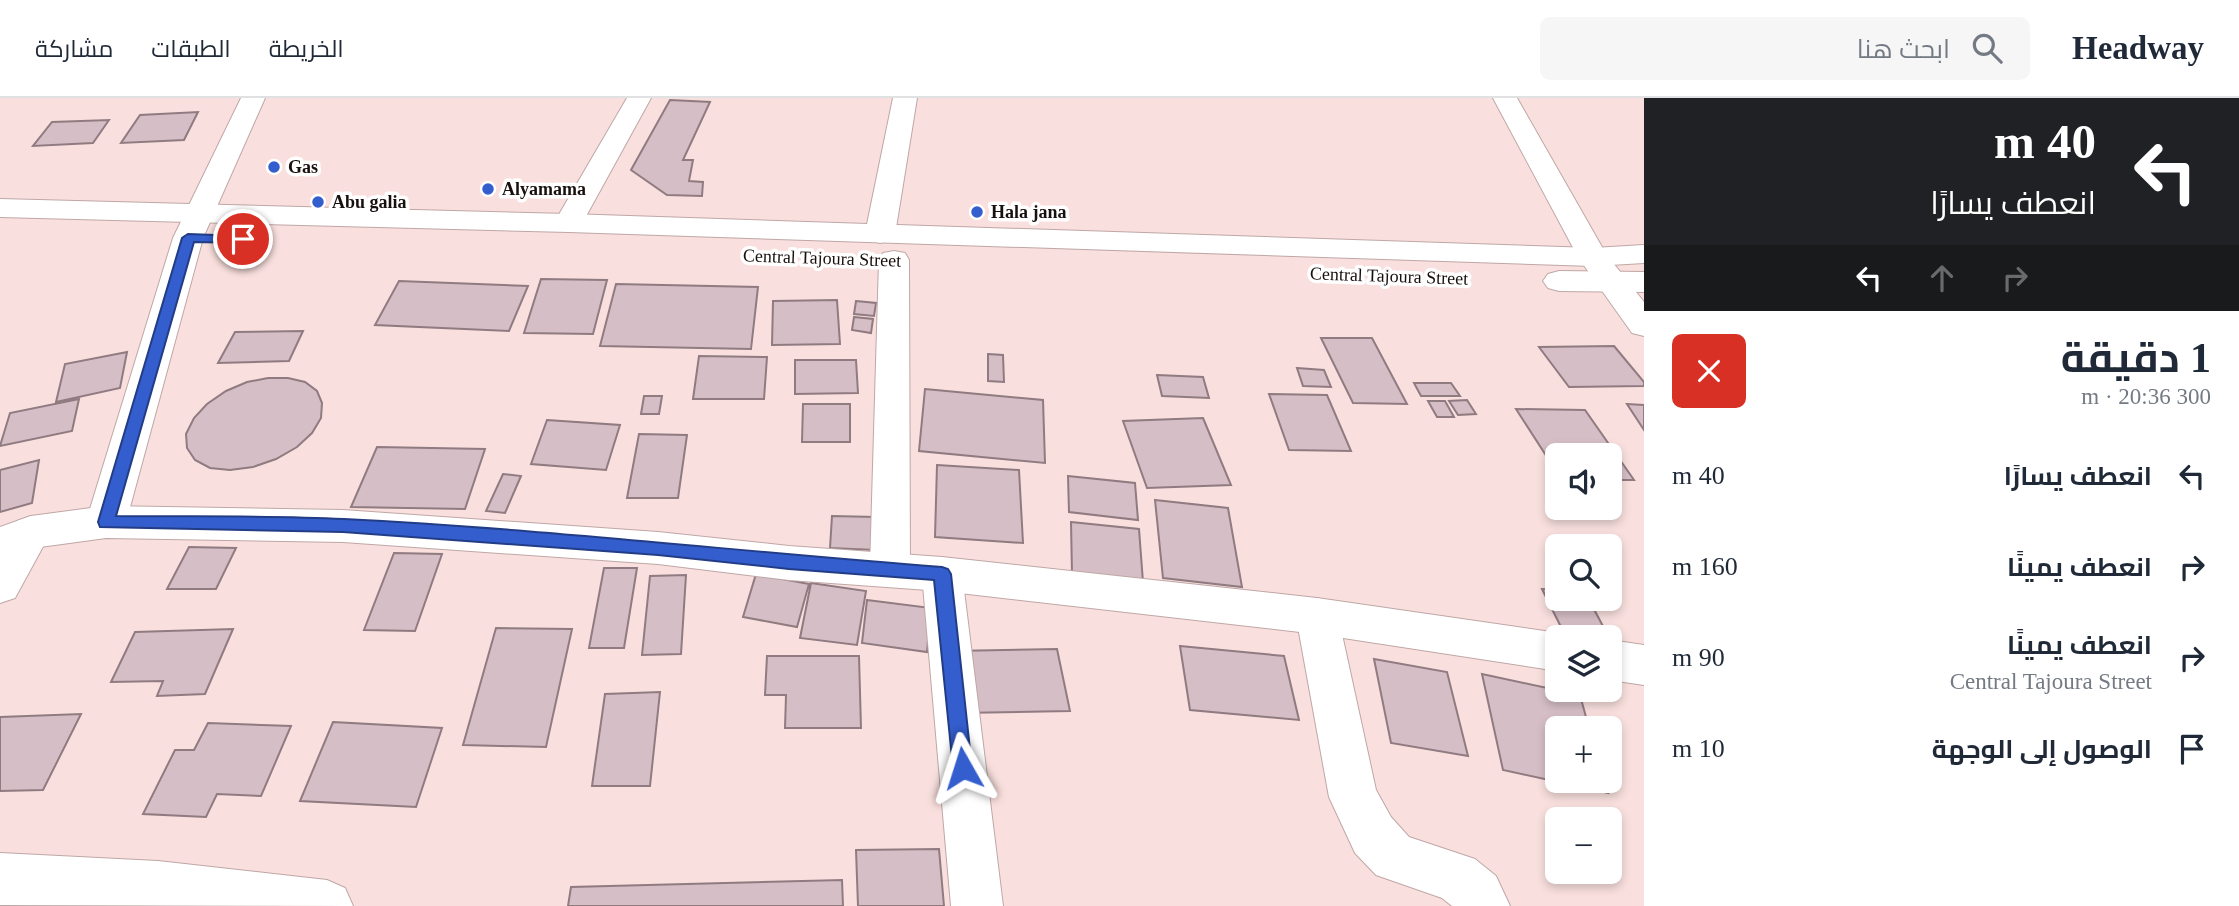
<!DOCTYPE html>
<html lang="ar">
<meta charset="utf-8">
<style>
:root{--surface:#fff;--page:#f6f6f7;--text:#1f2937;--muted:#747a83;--line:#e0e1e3}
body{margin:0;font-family:"Times New Roman",Cairo,serif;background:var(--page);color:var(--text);direction:rtl;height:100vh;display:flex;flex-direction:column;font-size:26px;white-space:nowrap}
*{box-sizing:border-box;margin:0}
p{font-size:23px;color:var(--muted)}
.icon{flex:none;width:38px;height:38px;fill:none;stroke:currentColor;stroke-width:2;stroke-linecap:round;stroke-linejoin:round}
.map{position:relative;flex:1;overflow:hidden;direction:ltr}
.sheet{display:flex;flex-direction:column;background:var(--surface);width:595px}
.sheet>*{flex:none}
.hud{background:#202124;color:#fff;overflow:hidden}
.controls{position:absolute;left:1545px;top:345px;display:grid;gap:14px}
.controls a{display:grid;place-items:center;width:77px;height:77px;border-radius:10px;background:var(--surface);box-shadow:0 4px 10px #0003;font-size:35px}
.pin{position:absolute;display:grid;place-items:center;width:60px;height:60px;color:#fff;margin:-30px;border:4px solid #fff;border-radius:50%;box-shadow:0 2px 7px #0007}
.me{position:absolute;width:77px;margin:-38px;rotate:354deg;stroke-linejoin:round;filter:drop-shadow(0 0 5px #0008)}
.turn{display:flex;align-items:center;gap:24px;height:147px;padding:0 28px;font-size:32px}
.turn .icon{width:91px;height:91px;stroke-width:2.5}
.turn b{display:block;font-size:49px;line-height:60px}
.lanes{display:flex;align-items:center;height:66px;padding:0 28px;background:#0003;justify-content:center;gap:35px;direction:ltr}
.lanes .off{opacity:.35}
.round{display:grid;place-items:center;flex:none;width:74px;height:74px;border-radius:10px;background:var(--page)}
.summary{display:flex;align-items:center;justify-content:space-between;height:119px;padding:0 28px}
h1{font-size:42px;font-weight:700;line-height:52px}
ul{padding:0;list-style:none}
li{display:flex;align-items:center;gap:21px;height:91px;padding:0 28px}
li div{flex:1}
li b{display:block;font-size:26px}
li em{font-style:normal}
header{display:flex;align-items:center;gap:42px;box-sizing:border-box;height:98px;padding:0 35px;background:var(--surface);border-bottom:2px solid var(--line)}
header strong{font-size:33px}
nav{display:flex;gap:38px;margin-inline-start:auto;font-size:24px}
.search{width:490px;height:63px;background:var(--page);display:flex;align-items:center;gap:18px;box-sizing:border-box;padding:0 24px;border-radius:10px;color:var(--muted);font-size:26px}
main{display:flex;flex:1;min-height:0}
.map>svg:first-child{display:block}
.building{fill:#d6bec6;stroke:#907b81;stroke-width:2}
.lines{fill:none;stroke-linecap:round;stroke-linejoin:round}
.street-casing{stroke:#bfa7a6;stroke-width:2}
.secondary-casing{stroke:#bfa7a6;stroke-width:2}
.primary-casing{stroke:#bfa7a6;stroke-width:2}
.street{fill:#fff;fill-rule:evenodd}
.secondary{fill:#fff;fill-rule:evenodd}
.primary{fill:#fff;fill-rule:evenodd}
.route{fill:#345ece;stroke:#223d86;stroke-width:2}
.poi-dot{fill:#345ece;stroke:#fff;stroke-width:2.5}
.labels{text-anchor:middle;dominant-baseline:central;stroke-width:7;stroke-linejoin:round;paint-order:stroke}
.far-poi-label{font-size:18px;font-weight:bold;fill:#18100f;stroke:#fff;text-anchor:start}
.far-street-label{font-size:18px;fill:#18100f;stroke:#fff}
</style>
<header>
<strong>Headway</strong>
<div class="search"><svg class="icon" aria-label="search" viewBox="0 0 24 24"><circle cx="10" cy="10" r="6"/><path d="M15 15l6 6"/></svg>ابحث هنا</div>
<nav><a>الخريطة</a><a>الطبقات</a><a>مشاركة</a></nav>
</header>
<main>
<section class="sheet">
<div class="hud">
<div class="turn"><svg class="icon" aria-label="left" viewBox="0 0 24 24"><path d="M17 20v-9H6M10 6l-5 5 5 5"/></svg><div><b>40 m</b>انعطف يسارًا</div></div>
<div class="lanes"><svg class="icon" aria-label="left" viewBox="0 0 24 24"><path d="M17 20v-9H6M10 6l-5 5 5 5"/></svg><svg class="icon off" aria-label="ahead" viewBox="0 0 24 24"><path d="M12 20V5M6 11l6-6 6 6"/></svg><svg class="icon off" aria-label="right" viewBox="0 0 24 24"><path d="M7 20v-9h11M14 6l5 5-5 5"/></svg></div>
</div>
<div class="summary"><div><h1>1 دقيقة</h1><p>300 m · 20:36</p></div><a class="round" style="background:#d93025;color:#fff"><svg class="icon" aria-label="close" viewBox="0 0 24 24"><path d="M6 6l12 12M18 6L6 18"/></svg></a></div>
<ul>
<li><svg class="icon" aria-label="left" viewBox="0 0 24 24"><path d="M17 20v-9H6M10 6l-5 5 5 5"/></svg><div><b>انعطف يسارًا</b></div><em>40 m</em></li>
<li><svg class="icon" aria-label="right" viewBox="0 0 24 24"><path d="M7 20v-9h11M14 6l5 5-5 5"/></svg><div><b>انعطف يمينًا</b></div><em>160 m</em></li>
<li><svg class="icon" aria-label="right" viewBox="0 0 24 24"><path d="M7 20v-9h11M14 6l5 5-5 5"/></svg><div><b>انعطف يمينًا</b><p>Central Tajoura Street</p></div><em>90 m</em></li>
<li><svg class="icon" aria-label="arrive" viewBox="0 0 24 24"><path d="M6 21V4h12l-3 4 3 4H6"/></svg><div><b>الوصول إلى الوجهة</b></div><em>10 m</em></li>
</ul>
</section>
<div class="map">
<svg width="1644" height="808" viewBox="0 0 1644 808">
<rect width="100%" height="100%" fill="#f9e0de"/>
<path class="building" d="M670,2L710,4L683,62H693L689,83L703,84L702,98L667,97L631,72Z
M198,14L184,42L121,45L140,17Z
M109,22L93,45L33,48L52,24Z
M541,181L607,182L593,236L524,235Z
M399,183L528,188L509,233L375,227Z
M616,186L758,189L751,251L600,248Z
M837,202L840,246L772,247L773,203Z
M856,203L876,205L874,218L854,216Z
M854,219L873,221L871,235L852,232Z
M303,233L289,263L218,265L235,234Z
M1321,240H1372L1407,306L1353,305Z
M1614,248L1644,284V288L1569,289L1539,249Z
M127,254L120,290L56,304L65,266Z
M988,256L1003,257L1004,284L988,283Z
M699,258L767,259L764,301H693Z
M795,262H856L858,295L795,296Z
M1297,270L1324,272L1331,289L1303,288Z
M1157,277L1203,279L1209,300L1162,298Z
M268,280H288L305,284L317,293L322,305L321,320L312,335L297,349L276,361L253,369L230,372L210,370L195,362L187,350L186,336L194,320L207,306L226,293L247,284Z
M1414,285H1451L1460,298H1421Z
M925,291L1043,302L1045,365L919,353Z
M1269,296L1327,297L1351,353L1289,352Z
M644,298H662L659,316H641Z
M79,301L72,333L0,348L10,315Z
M1467,302L1476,316L1458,317L1449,303Z
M1428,303H1445L1454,319H1437Z
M803,306H850V344H802Z
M1627,306L1644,307V332Z
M1516,311L1585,312L1634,382H1610V357H1558V376Z
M1203,320L1231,387L1147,390L1123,323Z
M547,322L620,327L606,372L531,366Z
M639,336L687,337L678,400H627Z
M377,349L485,351L465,411L351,409Z
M39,362L32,405L0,414V372Z
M937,367L1019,372L1023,445L935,439Z
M503,376L521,378L505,415L486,413Z
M1068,378L1135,385L1138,422L1069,414Z
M1155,402L1228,410L1242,489L1163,480Z
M832,418L876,419V452L830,450Z
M1071,424L1139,431L1143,484L1072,476Z
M189,449L236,450L216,491H167Z
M394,455L442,456L415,533L364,532Z
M604,470H637L624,550H589Z
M756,476L809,486L797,529L743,519Z
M686,477L681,556L642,557L650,478Z
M811,485L866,493L857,547L800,540Z
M1542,491L1558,492V500H1588L1605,532L1561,529Z
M867,502L931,510L927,554L862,545Z
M496,530L572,531L546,649L463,647Z
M233,531L205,596L157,598L163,583L111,584L135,534Z
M1180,548L1284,558L1299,622L1190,612Z
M1057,551L1070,613L960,615L952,553Z
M767,558H859L861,630H785L786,597H765Z
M1374,561L1447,574L1468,658L1391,645Z
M1482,576L1580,597L1589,630H1558V682H1604L1608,695L1503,672Z
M660,594L650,688H592L605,596Z
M81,616L43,692L0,693V619Z
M333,624L442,630L416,709L300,703Z
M208,625L291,628L261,698L217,696L206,719L143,716L175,652H194Z
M939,751L944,808H858L856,752Z
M842,782L843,808H568L571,789Z"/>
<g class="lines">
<g class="street-casing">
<path id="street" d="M241,0H265L203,140L126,424L120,435L106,440L92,435L86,424L173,140Z
M627,0H651L579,131L569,134L559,131L554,125Z
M893,0H917L895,136L890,142L880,145L870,142L865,136Z
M1493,0H1517L1606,156L1644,204V238L1632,235L1578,159Z
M894,153L905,155L909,162L910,471L904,483L890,488L876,483L870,471L879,162L883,155Z
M31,418L45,423L51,434L15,500L0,505V451L17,423Z
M942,459L956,464L962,476L1003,808H951L922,476L928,464Z
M1317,500L1332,505L1338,518L1376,692L1391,719L1409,739L1475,761L1496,778L1510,808H1452L1442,800L1376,777L1355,755L1329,699L1296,518L1302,505Z
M0,755L158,763L327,782L345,790L353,808L0,807Z"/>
</g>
<g class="secondary-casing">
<path id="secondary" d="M106,408L343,412L658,434L789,448L942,459L1317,500L1558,535L1570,539H1558V573L1317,536L942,493L789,482L658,466L343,444L106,440L33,450L0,461V429L31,418Z
M1610,542L1644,547V587L1610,582Z"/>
</g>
<g class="primary-casing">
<path id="primary" d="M0,101L569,116L1593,150L1644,147V165L1593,168L569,134L0,119Z
M1559,173L1644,174V194L1559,193L1548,190L1543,183L1548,176Z"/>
</g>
<use href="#street" class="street"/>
<use href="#secondary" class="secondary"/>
<use href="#primary" class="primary"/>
</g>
<path class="route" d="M188,136L243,138L249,141L243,145L194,144L116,418C192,419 268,417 344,421C544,431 743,454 942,469L948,471L951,476L972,670L970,676L963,679L956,676L953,670L934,482L789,471L658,457L343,434L100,429L98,424L182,140Z"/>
<g class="poi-dot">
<circle cx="274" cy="69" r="7"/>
<circle cx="488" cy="91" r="7"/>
<circle cx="318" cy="104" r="7"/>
<circle cx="977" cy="114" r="7"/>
</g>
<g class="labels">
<g class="far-poi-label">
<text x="288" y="69">Gas</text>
<text x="502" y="91">Alyamama</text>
<text x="332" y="104">Abu galia</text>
<text x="991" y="114">Hala jana</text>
</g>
<g class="far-street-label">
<text transform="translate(822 160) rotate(2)">Central Tajoura Street</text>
<text transform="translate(1389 178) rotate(2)">Central Tajoura Street</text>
</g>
</g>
</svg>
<div class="controls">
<a><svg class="icon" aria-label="sound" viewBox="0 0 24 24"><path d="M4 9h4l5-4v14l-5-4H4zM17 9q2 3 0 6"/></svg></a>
<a><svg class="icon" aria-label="search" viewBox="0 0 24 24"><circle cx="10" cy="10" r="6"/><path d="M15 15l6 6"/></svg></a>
<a><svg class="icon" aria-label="layers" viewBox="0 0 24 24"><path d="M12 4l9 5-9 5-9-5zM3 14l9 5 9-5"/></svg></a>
<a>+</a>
<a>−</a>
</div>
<div class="pin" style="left:243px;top:141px;background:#d93025"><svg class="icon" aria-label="arrive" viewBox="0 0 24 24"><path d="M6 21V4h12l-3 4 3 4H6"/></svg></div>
<svg class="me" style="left:963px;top:670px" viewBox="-20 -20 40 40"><path d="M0-17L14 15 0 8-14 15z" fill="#345ece" stroke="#fff" stroke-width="4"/></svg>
</div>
</main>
